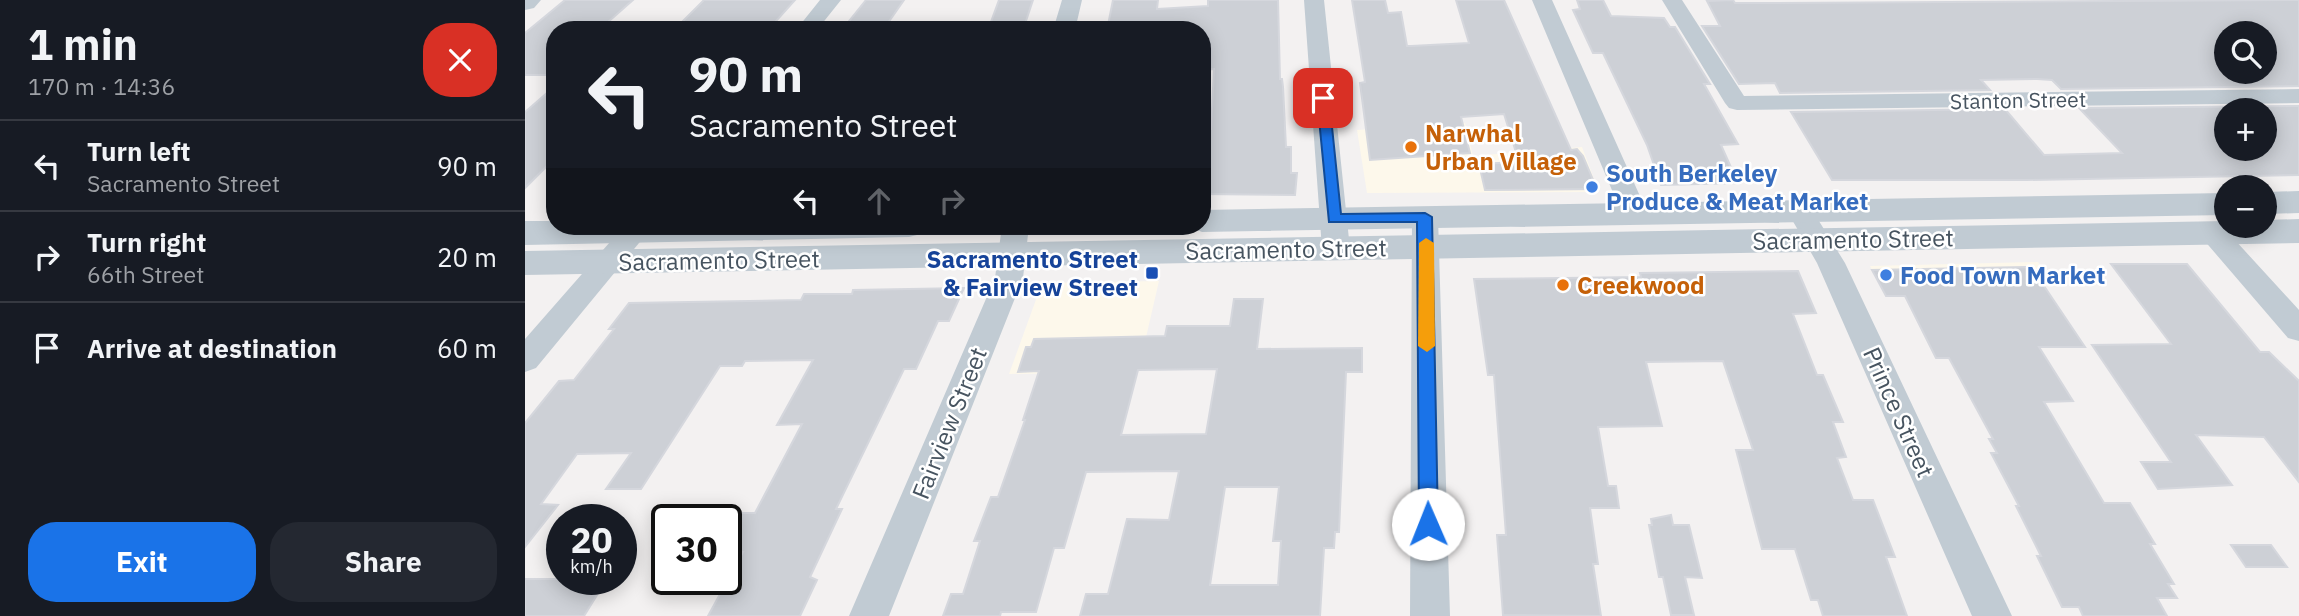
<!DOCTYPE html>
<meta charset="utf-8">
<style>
:root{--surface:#171b24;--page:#242831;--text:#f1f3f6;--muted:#9ea1a6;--line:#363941;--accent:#1a73e8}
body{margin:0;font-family:"IBM Plex Sans",sans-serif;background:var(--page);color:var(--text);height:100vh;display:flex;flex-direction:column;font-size:26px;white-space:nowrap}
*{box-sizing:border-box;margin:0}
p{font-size:23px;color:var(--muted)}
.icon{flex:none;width:38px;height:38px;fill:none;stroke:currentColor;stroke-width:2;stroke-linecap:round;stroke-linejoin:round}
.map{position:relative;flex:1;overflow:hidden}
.sheet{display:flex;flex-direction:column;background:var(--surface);width:525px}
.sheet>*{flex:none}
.top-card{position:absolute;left:21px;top:21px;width:665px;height:214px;border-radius:28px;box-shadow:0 4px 18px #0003;background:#171b24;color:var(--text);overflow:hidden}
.fabs{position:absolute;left:1689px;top:21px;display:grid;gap:14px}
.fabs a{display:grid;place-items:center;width:63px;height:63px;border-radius:50%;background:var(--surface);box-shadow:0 4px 18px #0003;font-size:35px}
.speed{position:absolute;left:21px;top:504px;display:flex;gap:14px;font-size:35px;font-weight:700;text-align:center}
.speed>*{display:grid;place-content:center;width:91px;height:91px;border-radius:50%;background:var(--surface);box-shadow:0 4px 18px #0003;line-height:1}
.speed small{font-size:18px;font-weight:400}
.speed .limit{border:4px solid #111;border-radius:10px;background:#fff;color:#111}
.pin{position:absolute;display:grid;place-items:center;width:60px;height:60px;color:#fff;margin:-30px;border-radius:14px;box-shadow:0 4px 10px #0006}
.me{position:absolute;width:77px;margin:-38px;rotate:359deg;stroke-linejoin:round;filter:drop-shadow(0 0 5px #0008)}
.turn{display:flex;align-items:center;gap:24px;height:147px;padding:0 28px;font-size:32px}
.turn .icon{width:91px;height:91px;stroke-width:2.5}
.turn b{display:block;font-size:49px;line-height:60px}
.lanes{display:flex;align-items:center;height:66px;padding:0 28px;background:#0003;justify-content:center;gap:35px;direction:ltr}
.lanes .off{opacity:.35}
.round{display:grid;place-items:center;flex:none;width:74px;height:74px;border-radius:28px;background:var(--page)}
.overview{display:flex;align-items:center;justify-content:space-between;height:119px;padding:0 28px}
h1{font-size:42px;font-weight:800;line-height:52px}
.action{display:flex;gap:14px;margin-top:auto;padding:14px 28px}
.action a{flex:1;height:80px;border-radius:28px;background:var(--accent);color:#fff;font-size:28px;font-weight:800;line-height:80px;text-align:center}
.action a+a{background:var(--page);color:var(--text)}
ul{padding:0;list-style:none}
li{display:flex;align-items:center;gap:21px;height:91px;padding:0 28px;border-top:2px solid var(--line)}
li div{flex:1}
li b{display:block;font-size:26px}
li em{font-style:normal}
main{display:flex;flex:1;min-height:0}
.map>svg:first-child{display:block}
.commercial{fill:#fdf8eb}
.building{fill:#cdd0d6;stroke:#d5d7dd;stroke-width:2;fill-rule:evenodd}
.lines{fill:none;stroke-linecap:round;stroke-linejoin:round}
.minor{fill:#c1cbd3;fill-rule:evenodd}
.tertiary{fill:#c1cbd3;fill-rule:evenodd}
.route{fill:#1a73e8;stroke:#114b97;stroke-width:2}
.slow{fill:#f59e0b}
.food-dot{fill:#e8710a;stroke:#fff;stroke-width:2.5}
.shop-dot{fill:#3f7fe0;stroke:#fff;stroke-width:2.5}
.transit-dot{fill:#1a4fb4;stroke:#fff;stroke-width:2.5}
.labels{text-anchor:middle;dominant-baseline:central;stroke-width:5;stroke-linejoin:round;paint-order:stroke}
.far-street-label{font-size:21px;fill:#475460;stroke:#fff}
.food-label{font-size:24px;font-weight:bold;fill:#c56008;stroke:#fff;text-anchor:start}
.shop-label{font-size:24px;font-weight:bold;fill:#366cbe;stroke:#fff;text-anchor:start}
.street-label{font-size:24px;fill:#475460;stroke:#fff}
.transit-label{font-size:24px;font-weight:bold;fill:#164399;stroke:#fff;text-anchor:end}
</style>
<main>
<section class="sheet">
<div class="overview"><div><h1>1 min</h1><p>170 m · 14:36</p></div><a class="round" style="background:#d93025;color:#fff"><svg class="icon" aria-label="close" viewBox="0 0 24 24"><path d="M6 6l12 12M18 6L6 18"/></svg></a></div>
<ul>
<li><svg class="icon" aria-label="left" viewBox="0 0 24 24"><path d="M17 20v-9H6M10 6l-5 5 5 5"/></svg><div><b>Turn left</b><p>Sacramento Street</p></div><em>90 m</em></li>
<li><svg class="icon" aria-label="right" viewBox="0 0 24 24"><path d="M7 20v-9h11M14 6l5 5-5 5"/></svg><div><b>Turn right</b><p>66th Street</p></div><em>20 m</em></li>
<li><svg class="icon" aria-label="arrive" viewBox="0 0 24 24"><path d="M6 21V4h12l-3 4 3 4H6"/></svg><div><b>Arrive at destination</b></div><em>60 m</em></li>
</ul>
<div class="action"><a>Exit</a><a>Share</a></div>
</section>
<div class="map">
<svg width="1774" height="616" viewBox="0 0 1774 616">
<rect width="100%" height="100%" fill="#f3f1f1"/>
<path class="commercial" d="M940,123L948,156L1057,147L1074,192L842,193L832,130Z
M1513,262L1528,283L1419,286L1425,297L1360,296L1345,266Z
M634,281L613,372L484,374L517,283Z"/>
<path class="building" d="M40,0H108L74,30H30V75H0V33Z
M179,0H270L243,30H149Z
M341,0H379L358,30H317Z
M474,0H508L498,30H463Z
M588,0H633L632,9L683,6V0H753L755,79H757L758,87L761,147H766V173H772L770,195L677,194V129H686L689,69L677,70V30H582Z
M827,0H860L863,13L876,12L882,46H886L944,43L931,0H979L1046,150L1052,149L1058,156L1072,189L960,190L954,164L994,162L979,114L936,117L945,153L845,160L835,83L840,82Z
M1052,0H1078L1086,16L1139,18L1145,27H1150L1185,84H1179L1213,144L1196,145L1213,183L1136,185L1122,145L1078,53H1068L1048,10L1055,9Z
M1208,0L1210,3H1235L1774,0V86L1536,89L1527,80L1512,79L1456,80L1465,90L1255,93L1250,83L1214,84L1177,26H1195L1182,1ZM1701,33H1740V72H1701Z
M30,86V158L0,188V112Z
M1774,106V175L1502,180H1307L1266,112L1480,109L1519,155L1597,153L1554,108ZM1701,110H1740V149H1701Z
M1586,264H1662L1735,352H1744L1774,381V482L1739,437L1671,435L1707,485L1633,489L1616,462H1646L1567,345L1646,344Z
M1501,267L1515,286H1519L1560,347H1514L1548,401L1519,402L1579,503H1605L1630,544H1625L1649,584H1643L1652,598H1632L1642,616H1558L1554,607H1537L1512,556H1516L1491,506H1494L1466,453H1472L1464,439H1468L1424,358H1411L1380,296H1361L1347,270Z
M1273,271L1291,313L1268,314L1292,375H1298L1318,422H1308L1321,457L1312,458L1328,500H1348L1370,557H1361L1382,616H1298L1293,600H1286L1270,549H1237L1211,450H1228L1198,361L1121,362L1137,426L1073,427L1083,486H1091L1094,508H1065L1073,564H1068L1076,616L978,615L972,535H981L969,375H963L949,279L1116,277L1115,273Z
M439,288L424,321H413L391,369H379L311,509H317L285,577L292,580L275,616H183L218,552H201V513H230L277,424L252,425L288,360L220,361L217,366H195L116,489H81L106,453L52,454L16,504L33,505L0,547V423L34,381L49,380L89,329H84L104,303L276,300L279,294H327L328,290Z
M709,299H738L732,349L837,348V372H821L814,532H810L809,548H799L795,616H555L561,594H583L602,519L644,520L654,471L561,472L539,548H529L511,612H476L475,616H418L426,594H438L455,541H449L466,497H473L500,420H498L514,371L493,372L501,347H506L509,339L640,336L642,326H705ZM692,369L681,434L596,435L613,370ZM700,487H754L748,541H756L753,585H685Z
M1146,515L1148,525H1164L1177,578L1160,577L1169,615H1146L1138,577H1134L1124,525H1127L1126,519Z
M1706,545H1746L1762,567H1721Z
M0,579H82L59,616H0Z"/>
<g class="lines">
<path class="minor" d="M295,0H316L292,30H271Z
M537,0H557L550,30H528Z
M779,0H799L825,249L821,256L811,258L801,256L797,249Z
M1007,0H1027L1123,214L1120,220L1110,223L1100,220L1097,214Z
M1137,0H1157L1219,96L1774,89V103L1212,110L1204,108L1200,103Z
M1275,202L1284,205L1320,263L1487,616H1447L1292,263L1262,211L1266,205Z
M900,208L910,211L913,217L925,616H885L887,217L890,211Z
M1688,224L1698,227L1774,310V341L1763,338L1678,239L1674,233L1678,227Z
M99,226H128L11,368L0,372V339Z
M477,226H504L498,278L364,616H324L470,278Z"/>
<path class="tertiary" d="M0,0H16L9,8L0,10Z
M1774,191V213L1740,214V192Z
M1701,193V215L677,232L663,226H677V210Z
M1774,219V243L0,275V251L1701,221V226H1740V220Z
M0,221H30V226H402L396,234L384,237L0,245Z"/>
</g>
<path class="route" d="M798,95L804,98L816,214L900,213L907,217L913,524L910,530L903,532L896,530L894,524L892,222H804L792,98Z"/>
<path class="slow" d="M901,238L909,243L910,346L902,352L893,346L894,243Z"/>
<g class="food-dot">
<circle cx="886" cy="147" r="7"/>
<circle cx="1038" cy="285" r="7"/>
</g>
<g class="shop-dot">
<circle cx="1067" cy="187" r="7"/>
<circle cx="1361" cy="275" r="7"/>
</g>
<rect class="transit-dot" x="620" y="266" width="14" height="14" rx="3.5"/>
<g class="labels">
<g class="far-street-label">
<text transform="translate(1493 100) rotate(-1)">Stanton Street</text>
</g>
<g class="food-label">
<text x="900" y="133">Narwhal<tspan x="900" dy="28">Urban Village</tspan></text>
<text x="1052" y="285">Creekwood</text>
</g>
<g class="shop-label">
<text x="1081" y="173">South Berkeley<tspan x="1081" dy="28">Produce &amp; Meat Market</tspan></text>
<text x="1375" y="275">Food Town Market</text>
</g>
<g class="street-label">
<text transform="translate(1328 239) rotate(-1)">Sacramento Street</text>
<text transform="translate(761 249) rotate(-1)">Sacramento Street</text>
<text transform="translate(194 260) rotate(-1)">Sacramento Street</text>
<text transform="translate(1374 412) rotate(66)">Prince Street</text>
<text transform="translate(424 423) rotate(-68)">Fairview Street</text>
</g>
<g class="transit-label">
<text x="613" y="259">Sacramento Street<tspan x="613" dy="28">&amp; Fairview Street</tspan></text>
</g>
</g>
</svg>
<div class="fabs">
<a><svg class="icon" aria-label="search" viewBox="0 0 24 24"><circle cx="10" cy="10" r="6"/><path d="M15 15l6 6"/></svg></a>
<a>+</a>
<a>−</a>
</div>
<div class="speed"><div>20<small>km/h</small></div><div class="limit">30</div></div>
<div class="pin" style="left:798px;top:98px;background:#d93025"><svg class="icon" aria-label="arrive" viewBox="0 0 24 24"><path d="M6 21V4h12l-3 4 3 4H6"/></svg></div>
<svg class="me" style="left:903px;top:524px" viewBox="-20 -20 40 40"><circle r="19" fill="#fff"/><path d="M0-13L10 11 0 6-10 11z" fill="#1a73e8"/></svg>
<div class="top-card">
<div class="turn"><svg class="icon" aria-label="left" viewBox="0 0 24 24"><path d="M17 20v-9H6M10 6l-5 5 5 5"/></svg><div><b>90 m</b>Sacramento Street</div></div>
<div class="lanes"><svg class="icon" aria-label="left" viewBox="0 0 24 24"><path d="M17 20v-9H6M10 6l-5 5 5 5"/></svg><svg class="icon off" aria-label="ahead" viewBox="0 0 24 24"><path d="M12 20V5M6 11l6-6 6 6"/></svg><svg class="icon off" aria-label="right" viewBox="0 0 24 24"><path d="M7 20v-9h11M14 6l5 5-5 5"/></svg></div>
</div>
</div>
</main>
